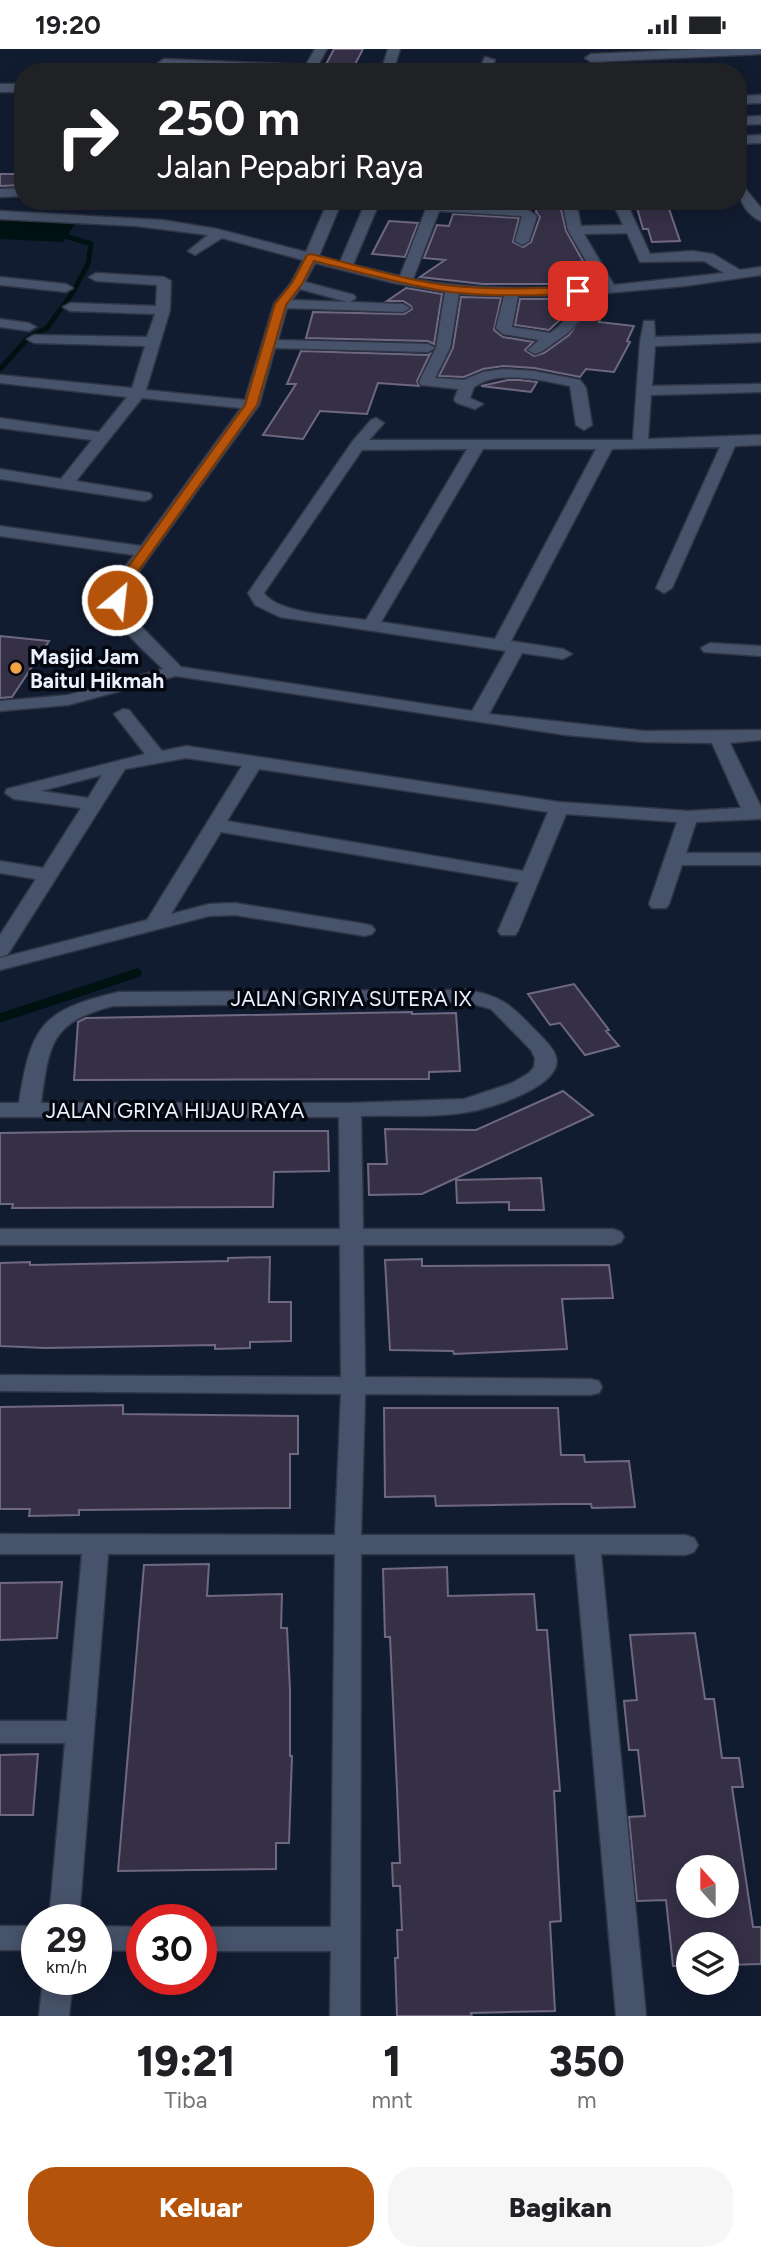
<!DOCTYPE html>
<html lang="id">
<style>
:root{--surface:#fff;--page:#f6f6f6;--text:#202124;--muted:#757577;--accent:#b45309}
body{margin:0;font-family:Figtree,sans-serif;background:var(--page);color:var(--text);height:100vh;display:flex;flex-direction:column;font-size:26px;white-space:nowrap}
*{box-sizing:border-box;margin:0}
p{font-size:23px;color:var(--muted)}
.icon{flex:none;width:38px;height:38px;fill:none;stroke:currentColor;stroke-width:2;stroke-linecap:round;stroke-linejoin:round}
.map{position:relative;height:1967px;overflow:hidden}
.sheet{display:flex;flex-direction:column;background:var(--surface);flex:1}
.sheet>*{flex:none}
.top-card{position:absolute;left:14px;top:14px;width:733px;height:147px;border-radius:28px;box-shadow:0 4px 18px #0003;background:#202124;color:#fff;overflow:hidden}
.needle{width:46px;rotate:339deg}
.buttons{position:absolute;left:676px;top:1806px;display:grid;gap:14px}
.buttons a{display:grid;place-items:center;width:63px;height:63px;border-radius:50%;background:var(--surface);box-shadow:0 4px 18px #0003;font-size:35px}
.speed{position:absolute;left:21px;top:1855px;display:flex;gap:14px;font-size:35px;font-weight:700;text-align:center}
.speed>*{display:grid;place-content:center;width:91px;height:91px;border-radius:50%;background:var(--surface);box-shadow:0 4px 18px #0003;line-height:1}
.speed small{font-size:18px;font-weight:400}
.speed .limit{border:10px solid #d22;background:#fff;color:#111}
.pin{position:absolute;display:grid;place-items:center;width:60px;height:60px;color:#fff;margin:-30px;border-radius:14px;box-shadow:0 4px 10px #0006}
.me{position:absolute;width:77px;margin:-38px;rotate:28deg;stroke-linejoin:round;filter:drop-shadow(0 0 5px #0008)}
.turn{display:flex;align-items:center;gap:24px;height:147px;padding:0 28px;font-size:32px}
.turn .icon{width:91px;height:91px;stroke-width:2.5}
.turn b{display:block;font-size:49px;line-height:60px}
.eta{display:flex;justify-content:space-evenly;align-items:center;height:119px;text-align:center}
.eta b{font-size:42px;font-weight:800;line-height:49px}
.primary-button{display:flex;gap:14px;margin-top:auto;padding:14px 28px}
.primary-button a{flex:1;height:80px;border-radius:28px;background:var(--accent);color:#fff;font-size:28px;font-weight:800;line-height:80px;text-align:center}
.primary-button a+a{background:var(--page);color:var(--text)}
.status{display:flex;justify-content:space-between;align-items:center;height:49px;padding:0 35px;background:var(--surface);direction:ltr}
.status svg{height:19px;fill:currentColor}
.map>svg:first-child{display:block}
.water{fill:#001112}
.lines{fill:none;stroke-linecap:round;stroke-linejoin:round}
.stream-far1{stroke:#001112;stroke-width:5}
.stream{stroke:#001112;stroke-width:9}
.building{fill:#363047;stroke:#6f6882;stroke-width:2;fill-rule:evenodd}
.minor-casing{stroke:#303545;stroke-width:3}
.minor{fill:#47536a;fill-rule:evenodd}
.route{fill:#b45309;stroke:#753606;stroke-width:2}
.poi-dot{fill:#f3a442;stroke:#04070f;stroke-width:2.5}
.labels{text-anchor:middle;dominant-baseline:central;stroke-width:7;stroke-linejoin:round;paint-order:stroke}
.poi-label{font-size:21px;font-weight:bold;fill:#e9f1ff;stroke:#04070f;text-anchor:start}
.street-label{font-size:21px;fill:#e9f1ff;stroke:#04070f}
</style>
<div class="status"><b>19:20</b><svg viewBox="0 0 49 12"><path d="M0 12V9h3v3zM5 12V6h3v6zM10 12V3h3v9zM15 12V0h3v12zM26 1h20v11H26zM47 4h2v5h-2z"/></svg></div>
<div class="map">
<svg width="761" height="1967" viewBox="0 0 761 1967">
<rect width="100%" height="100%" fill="#121c30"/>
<path class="water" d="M0,170L78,171L63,193L0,190Z"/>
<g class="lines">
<path class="stream-far1" d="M0,320L28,289L47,279L73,243L88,215L91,195L66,187"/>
<path class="stream" d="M0,969L137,924"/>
</g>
<path class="building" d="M334,0H363L351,23H322Z
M0,125H23V136L0,137Z
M538,152H559L566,182L584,214L580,235H483L420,228L445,211L424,209L437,176L449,177L453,165L519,169L513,193L523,198L531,193L540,168L536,163Z
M635,152H662L664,158L668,157L680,192L652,193L648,180H643Z
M389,172L418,174L405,208L372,205Z
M406,239L442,245L434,295L428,292L306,289L313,263L404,265L412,260L411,257L403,252H387Z
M461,248L501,249L494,281L503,288L533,293L525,301L534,307L544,304L569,286L585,264L602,265L599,273L634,277L627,292L630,293L614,323L586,320L580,328L534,319L503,317L483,320L464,328L439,327L453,299Z
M520,250H568L564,267L549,281L515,276Z
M301,302L428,306L430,305L417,332L419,337L378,334L367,365L320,362L303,390L263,386L296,335H287Z
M508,331H520L537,333L531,343L481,337Z
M0,587L49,592L12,648L0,649Z
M574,935L609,981L606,982L619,997L585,1006L560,974L550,976L528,945Z
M412,963V965L456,964L460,1022L429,1023V1030L74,1031L78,973L86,969Z
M563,1042L593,1066L422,1145L369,1146L368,1115H387L385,1080L476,1081Z
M128,1082H328L329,1122L274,1123L273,1158L12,1159L13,1155H0V1084Z
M541,1129L544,1161H509V1153L457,1154L456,1131Z
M270,1208L269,1253H291V1292L250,1293V1299L215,1300V1296L45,1299L0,1297V1214L30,1213V1216L228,1212V1209Z
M422,1210V1217L609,1216L613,1249L562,1250L567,1300L454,1305L453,1302L390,1301L385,1211Z
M123,1356V1365L298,1367V1405H290V1459L79,1461V1466L29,1467L30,1460H0V1358Z
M384,1359H558L561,1406H584L585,1413L629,1412L635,1458L592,1459L591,1455H561L436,1457L435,1447L385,1448Z
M209,1515L207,1547L282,1545L281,1579H287L290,1641V1707H292L289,1794H276V1820L118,1822L144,1516Z
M447,1518L448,1547L534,1545L537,1581H547L560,1742H554L561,1872L550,1873L555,1962L471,1964L472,1967H397L395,1909H398L397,1881H402L400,1837H393L392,1814H400L397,1740L390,1588H385L383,1520Z
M62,1533L57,1589L0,1591V1534Z
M695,1584L705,1650H714L722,1709H739L743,1738H732L753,1878H761V1915L726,1916V1895H688V1917H673L666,1851L637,1852L629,1768L645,1767L638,1701H629L624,1652L637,1651L630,1586ZM688,1818H726V1857H688Z
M38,1705L33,1766H0V1706Z"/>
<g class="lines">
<g class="minor-casing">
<path id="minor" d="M315,0H327L314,23L164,18L158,14L164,10L306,16Z
M388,0H400L393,23H381Z
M707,0H761V5L591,13L585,9L591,5Z
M485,8L495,11L490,23H478Z
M0,35H23V43H0Z
M761,46V54L738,55V47Z
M761,67V75L738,76V68Z
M761,86V94L738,95V87Z
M738,136L743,137L761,159V172C747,166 738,151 738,136Z
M23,139V147L0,148V140Z
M328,152H342L319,207L340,213L366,152H380L353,216L400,227L429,152L525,159L537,167L529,192L522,196L515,192L522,167L439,162L413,230C474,241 538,240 601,237L568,181L562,152H576L581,177L623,176L612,152H626L650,205L692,202L713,205L740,221L761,218V226L685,237L585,246C585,270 574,281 555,293C548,298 543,303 535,305L528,301L539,291L503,285L496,279L504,247L459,245L450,299L435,329L464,331L483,323L503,320L534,322L580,331L586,339L592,376L584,381L576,376L570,337C541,331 499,320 474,338L470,349L483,355L475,360L457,354L454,351L458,340L421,336L419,333L436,299L445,243L394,234L315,214L305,233L354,246L356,249L350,253L403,255L410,259L403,263L287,259L278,291L428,295L435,299L428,303L275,299L259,356L127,539V551L136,572L181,618L472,662L506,602L280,568L255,556L248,544L352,393L371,371L376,369L384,374L369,391H633L640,293L644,272H654L655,288L761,285V293L655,297L652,337L761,335V343L651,346L648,390L761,386V396L735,397L672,539L664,544L656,539L720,398L612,400L511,592L563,600L572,605L563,610L522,604L489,665L644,682L761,681V691L730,694L761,758V770L696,773L686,804H761V816H682L669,855L666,859H652L649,855L677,773L566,765L518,882L515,886H501L498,882L519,833L221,783L171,865L209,855L235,854L365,875L372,877L375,881L372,885L365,887L235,866L209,867L0,921V909L147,871L242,717L186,709L125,720L10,902L7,906L0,908V886L36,830L0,824V812L43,819L81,759L14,750L5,744L7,740L145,705L114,665L123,660L129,661L162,702L186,697L559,753L688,762L741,759L712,694L644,693L566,686L176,627L68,656L0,662V652L68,646L163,620C146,603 100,566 111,538C115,527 127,516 134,506L0,487V477L141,497L241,359L142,349L76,432L150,444L152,447L150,450L144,452L0,430V420L61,430L92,391L0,379V369L99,383L127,348L0,334V326L132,339L145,297L34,294L27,290L34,286L147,288L155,265L70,262L63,258L70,254L156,257L157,236L96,232L89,228L96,224L164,228L171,232L170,261L146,341L245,351L274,255L291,234L303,211L222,189L195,206L188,202L208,186L136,177L0,170V162L163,171L217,180L306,203ZM627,184L640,213L704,212L724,224L614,236L584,185ZM300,240L344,252L348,253L292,251ZM518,247H571C571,265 565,274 550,284L512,278ZM467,400L366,571C341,567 278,565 264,544L362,401ZM483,400H596L495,590L381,573ZM259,720L548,763L523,822L227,772ZM102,726L88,749L41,742Z
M0,228L66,235L73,239L66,243L0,236Z
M0,270L29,274L36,278L29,282L0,278Z
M710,594L761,597V607L704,603L701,599Z
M466,941C506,947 513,959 541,987C546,992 554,1000 556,1008C564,1037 489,1060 468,1063C434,1069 395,1066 361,1067L363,1180H613L621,1183L624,1188L621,1193L613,1196H363L365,1328L590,1330L599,1332L602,1338L599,1344L590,1346L365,1345L361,1486H685L694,1489L698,1496L694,1503L685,1506L601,1505L646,1967H616L575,1505H361L360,1967H330L331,1902H201V1878H331L335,1505H108L79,1871H49L65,1694H0V1672H67L82,1505H0V1485L335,1486L341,1345L0,1342V1326L341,1328L340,1196H0V1180H340L339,1068H0V1054H19C31,977 41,961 119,943ZM466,953L491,960L531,1001L535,1009L534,1018L529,1024L512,1034L464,1050L350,1054H41C49,996 50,973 113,957Z
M0,1877H37V1901H0Z
M96,1877L142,1878V1902L96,1901Z
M43,1930H73L69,1967H39Z"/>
</g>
<use href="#minor" class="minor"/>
</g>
<path class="route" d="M311,205C358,216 406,232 454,237C495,241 537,239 578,238L584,242L578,245C536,246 492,248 450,243C404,236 359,223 314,212L302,235L286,256L257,356L126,539L122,553H113V539L245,356L275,255L292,234L307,206Z"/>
<circle class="poi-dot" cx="16" cy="619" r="7"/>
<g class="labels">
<g class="poi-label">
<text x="30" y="607">Masjid Jam<tspan x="30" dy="24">Baitul Hikmah</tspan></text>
</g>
<g class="street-label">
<text x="351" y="949">JALAN GRIYA SUTERA IX</text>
<text x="175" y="1061">JALAN GRIYA HIJAU RAYA</text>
</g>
</g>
</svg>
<div class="buttons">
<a><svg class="needle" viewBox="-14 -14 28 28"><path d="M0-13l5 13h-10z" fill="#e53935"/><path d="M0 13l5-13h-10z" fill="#757577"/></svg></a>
<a><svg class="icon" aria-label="layers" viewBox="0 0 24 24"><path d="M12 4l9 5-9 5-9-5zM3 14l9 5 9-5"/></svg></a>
</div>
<div class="speed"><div>29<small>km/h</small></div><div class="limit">30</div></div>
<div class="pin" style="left:578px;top:242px;background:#d93025"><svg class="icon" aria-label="arrive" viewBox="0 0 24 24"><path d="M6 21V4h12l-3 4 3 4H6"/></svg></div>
<svg class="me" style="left:117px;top:551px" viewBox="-20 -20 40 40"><circle r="17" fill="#b45309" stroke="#fff" stroke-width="3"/><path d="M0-11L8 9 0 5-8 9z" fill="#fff"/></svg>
<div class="top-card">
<div class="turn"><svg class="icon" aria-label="right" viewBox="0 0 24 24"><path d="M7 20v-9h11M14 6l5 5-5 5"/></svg><div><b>250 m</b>Jalan Pepabri Raya</div></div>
</div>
</div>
<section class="sheet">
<div class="eta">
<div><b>19:21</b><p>Tiba</p></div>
<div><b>1</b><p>mnt</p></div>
<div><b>350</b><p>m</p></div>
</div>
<div class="primary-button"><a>Keluar</a><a>Bagikan</a></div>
</section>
